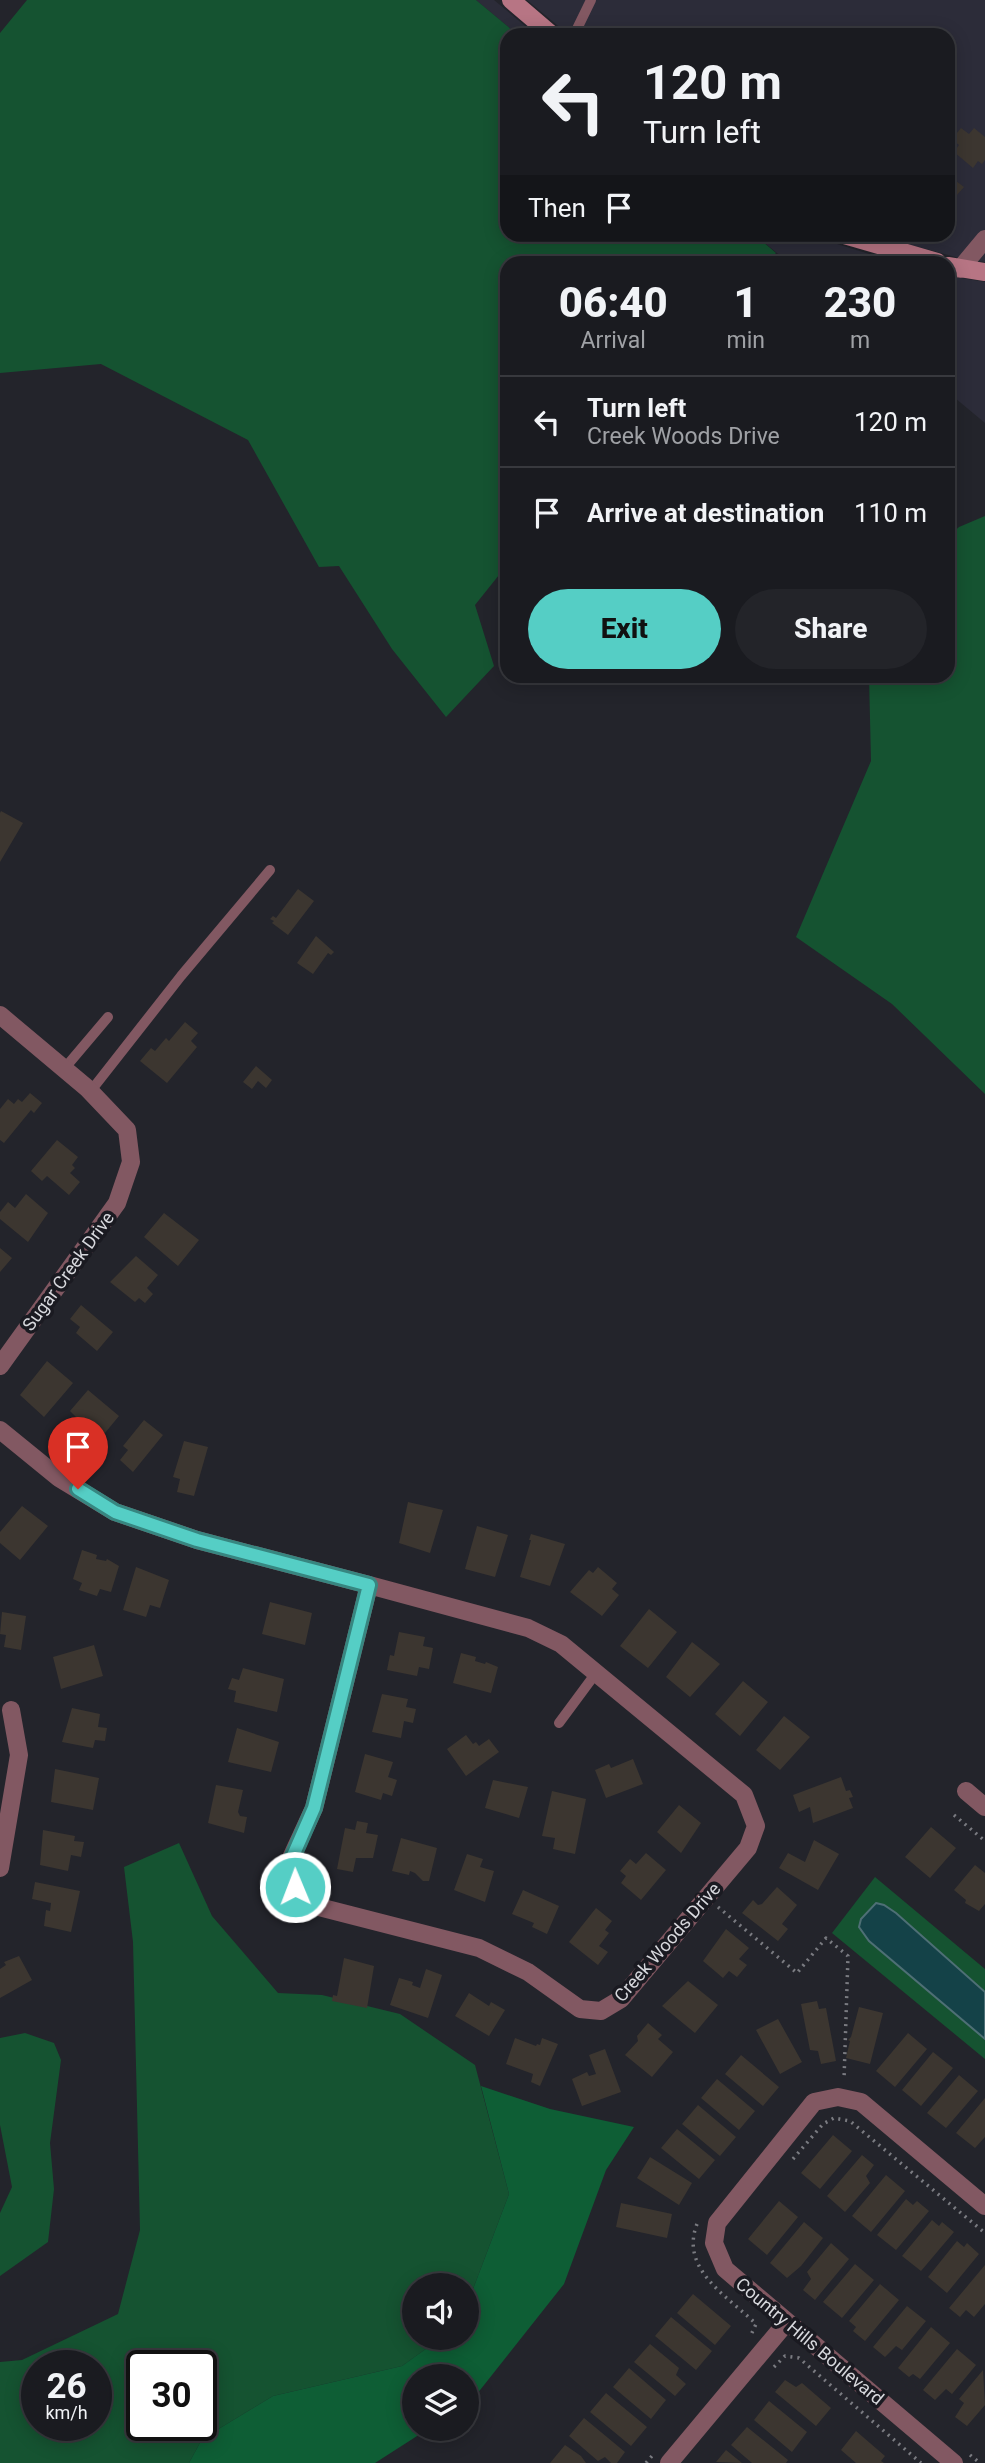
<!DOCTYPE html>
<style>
:root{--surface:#1a1b20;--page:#232429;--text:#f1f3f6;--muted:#9fa1a5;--line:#38393e;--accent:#55cec5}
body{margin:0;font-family:Roboto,sans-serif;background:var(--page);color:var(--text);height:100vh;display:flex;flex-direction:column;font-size:26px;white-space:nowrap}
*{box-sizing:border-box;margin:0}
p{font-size:23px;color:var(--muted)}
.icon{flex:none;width:38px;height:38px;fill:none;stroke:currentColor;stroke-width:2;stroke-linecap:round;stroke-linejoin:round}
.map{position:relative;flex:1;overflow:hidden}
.sheet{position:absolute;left:500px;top:256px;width:455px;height:427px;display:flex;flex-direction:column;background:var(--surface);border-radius:21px;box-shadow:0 4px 18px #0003,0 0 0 2px var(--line)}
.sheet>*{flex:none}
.top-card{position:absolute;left:500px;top:28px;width:455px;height:214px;border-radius:21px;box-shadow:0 4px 18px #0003,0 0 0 2px var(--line);background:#1a1b20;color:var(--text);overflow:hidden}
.buttons{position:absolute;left:402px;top:2273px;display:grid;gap:14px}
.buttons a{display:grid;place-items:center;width:77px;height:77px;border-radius:50%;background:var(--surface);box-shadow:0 4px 18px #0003,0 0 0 2px var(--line);font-size:35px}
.speed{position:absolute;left:21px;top:2350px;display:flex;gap:14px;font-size:35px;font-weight:700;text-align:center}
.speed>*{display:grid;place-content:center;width:91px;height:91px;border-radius:50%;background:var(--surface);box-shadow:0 4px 18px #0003,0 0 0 2px var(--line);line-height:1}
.speed small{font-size:18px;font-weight:400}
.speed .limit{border:4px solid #111;border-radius:10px;background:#fff;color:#111}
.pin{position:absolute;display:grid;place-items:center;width:60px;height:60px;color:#fff;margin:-72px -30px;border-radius:50% 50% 50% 0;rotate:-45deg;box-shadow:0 0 7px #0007}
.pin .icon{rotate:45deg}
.me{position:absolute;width:77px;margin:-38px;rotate:359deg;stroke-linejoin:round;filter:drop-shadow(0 0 5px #0008)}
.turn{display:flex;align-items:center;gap:24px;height:147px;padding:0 28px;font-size:32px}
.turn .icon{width:91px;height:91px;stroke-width:2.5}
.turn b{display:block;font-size:49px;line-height:60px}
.then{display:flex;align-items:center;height:66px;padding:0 28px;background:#0003;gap:14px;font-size:26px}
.eta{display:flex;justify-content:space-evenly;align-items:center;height:119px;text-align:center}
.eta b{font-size:42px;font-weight:800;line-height:49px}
.action{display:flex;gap:14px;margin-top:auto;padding:14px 28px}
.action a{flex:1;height:80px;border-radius:42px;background:var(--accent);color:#111;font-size:28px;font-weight:800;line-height:80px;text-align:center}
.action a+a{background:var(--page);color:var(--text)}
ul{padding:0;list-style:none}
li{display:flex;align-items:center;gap:21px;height:91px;padding:0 28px;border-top:2px solid var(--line)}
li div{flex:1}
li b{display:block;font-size:26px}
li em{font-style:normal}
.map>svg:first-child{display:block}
.built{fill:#2c2c39}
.green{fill:#155331;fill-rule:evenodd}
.forest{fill:#0e5e35}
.water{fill:#144248;stroke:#4e6f75;stroke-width:2}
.building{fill:#3c3630}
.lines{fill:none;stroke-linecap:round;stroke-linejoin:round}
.path{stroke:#7a7b81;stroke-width:3.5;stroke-dasharray:2 5;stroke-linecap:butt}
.service{stroke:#825862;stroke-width:10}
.minor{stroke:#825862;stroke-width:18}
.secondary{stroke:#b77584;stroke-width:18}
.route-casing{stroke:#378680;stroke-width:18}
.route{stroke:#55cec5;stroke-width:12}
.labels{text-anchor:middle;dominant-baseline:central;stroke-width:7;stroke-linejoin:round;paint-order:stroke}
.street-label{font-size:18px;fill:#d7d8dd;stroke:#1a1a21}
</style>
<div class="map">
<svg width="985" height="2463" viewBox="0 0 985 2463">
<rect width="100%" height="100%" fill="#23242b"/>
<path class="built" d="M476,0H494L536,35H518Z
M527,0H985V262L963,259L874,235L948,234V35H569Z
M755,235H808L895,262H788Z
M949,276L985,282V423L949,393Z"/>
<path class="green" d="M27,0H476L518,35H508V234L755,235L776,253L767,262H508L507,565L475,605L494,666L446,717L392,649L339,566L319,567L248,440L101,364L0,373V33Z
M985,516V1094L892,1004L796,937L871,761L869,676H948L949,536L959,527Z
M179,1843L212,1916L278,1993L322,1995L400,2014L475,2065L509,2194L467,2305V2286H415V2338H441L402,2366L273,2396L202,2439L189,2463H0V2362L22,2360L118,2314L140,2230L133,1942L124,1867ZM37,2366H96V2426H37ZM142,2366H201V2426H142Z
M875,1877L985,1969V2059L832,1933Z
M25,2033L54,2043L61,2060L50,2143L54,2189L48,2242L0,2276V2213L12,2187L0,2125V2038Z"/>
<path class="forest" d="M481,2086L550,2109L634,2127L606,2170L564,2284L473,2399L467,2403V2376H415V2429H428L375,2463H189L202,2439L273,2396L402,2366L441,2338H467V2305L509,2194Z"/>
<path class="water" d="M876,1903L884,1905L896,1913L985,1992V2039L869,1941L859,1927L861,1919Z"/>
<path class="building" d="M961,128L969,134L974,128L985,137V160L982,164L978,161L973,168L954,152L959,145L952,139Z
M948,175L964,187L948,205Z
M1,811L23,823L0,862V813Z
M298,889L314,901L288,935L272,923L274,921L270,919L273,916L276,918Z
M316,936L334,952L331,955L328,953L313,974L297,963Z
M185,1022L198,1033L191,1041L197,1047L167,1083L140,1061L151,1048L155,1051L166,1038L169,1041Z
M256,1066L272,1080L266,1088L258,1081L252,1089L243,1082Z
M30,1093L42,1103L34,1113L31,1110L4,1143L0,1140V1109L8,1099L14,1104L18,1099L22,1102Z
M57,1140L78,1157L72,1165L75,1168L70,1173L80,1182L69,1195L47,1176L42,1181L31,1171Z
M26,1194L48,1213L28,1242L0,1219V1212L8,1202L15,1208Z
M164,1213L199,1240L178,1266L144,1237Z
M0,1248L12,1258L0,1272Z
M136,1256L158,1275L147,1288L153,1294L145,1303L139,1298L135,1302L110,1282Z
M81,1305L113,1332L97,1351L76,1333L80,1327L70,1319Z
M47,1361L73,1383L44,1417L20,1395Z
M88,1390L119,1416L90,1451L77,1440L90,1425L83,1420L81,1422L70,1411Z
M144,1420L163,1435L133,1472L120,1460L128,1450L123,1446Z
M184,1441L208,1447L194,1496L177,1492L180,1479L173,1477Z
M408,1502L443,1510L430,1553L399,1543Z
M22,1506L48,1526L20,1560L0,1543V1532Z
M477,1526L508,1535L495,1577L465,1569Z
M531,1534L565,1544L550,1586L520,1577L531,1540H529Z
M82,1550L97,1555L96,1559L106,1561L107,1559L119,1566L111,1592L100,1589L97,1596L79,1590L82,1583L73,1579Z
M136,1567L169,1580L160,1608L150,1605L146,1617L123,1610Z
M598,1567L617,1583L612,1589L619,1595L602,1616L570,1592L589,1570L593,1573Z
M270,1602L312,1613L305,1645L262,1634Z
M649,1609L677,1632L648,1668L620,1646Z
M2,1612L26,1616L21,1650L4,1647L6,1635L0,1634Z
M399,1632L425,1637L423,1646L433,1648L429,1669L419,1667L417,1676L387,1670L390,1655L394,1656Z
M692,1642L720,1664L690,1697L666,1677Z
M94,1645L103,1676L61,1689L53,1657Z
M461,1653L476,1657L475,1661L485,1664L486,1662L498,1667L491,1693L453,1683Z
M243,1668L284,1679L277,1712L234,1702L236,1691L228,1689L232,1678L239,1680Z
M743,1681L768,1702L740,1736L715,1714Z
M382,1694L408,1699L406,1707L416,1709L413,1723L404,1721L401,1738L372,1732Z
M72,1708L100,1714L98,1727L107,1728L105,1741L95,1740L93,1748L62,1742Z
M784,1716L810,1737L780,1770L756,1750Z
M237,1728L279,1742L271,1772L228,1762Z
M466,1735L473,1744L476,1742L479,1746L489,1739L499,1752L466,1776L447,1749Z
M365,1754L393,1762L388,1777L397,1780L392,1796L383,1793L381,1800L355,1792Z
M633,1759L643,1784L606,1798L595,1770L609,1764L611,1768Z
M55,1769L99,1778L93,1810L51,1802Z
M841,1777L846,1791L850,1790L853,1797L849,1798L853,1808L813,1823L810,1807L799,1812L793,1795Z
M493,1780L528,1787L519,1818L485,1808Z
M216,1785L243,1790L238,1812L240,1816L247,1817L244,1833L208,1823Z
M552,1791L586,1799L575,1854L553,1849L555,1838L542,1836Z
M679,1805L701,1823L681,1853L657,1832Z
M357,1821L368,1823L366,1833L378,1835L373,1858H356L353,1872L337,1869L345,1828L355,1830Z
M931,1827L956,1848L930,1878L905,1857Z
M43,1830L75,1836L74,1841L84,1842L81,1857L71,1855L68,1871L40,1865Z
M401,1838L437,1848L429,1881H423L415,1873L410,1871L409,1875L392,1871Z
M814,1840L839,1854L818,1890L779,1868L788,1853L805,1862Z
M646,1853L666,1870L641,1900L621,1883L626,1876L620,1871L630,1859L636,1864Z
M467,1854L483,1859L480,1867L494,1871L485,1902L454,1890Z
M975,1865L985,1873V1904L979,1911L965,1903L966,1900L954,1890Z
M35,1882L80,1891L71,1932L44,1926L46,1910L50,1911L51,1903L32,1899Z
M777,1887L797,1905L782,1924L788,1929L778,1941L742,1913L753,1900L758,1905L762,1904Z
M523,1890L559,1906L547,1934L532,1927L534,1923L512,1914Z
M596,1908L612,1921L605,1930L609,1933L599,1946L608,1952L598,1965L569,1942Z
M726,1929L749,1948L739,1959L747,1965L737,1977L729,1971L723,1978L703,1961Z
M19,1956L32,1980L0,1998V1969L6,1965L4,1962Z
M344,1958L374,1966L367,2008L332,2001L333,1995L337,1996Z
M426,1969L442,1975L428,2018L390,2005L399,1978L413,1982L412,1985L420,1988Z
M688,1981L718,2005L695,2033L662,2006Z
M469,1993L489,2006L491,2002L505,2010L489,2036L455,2016Z
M817,2001L819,2009L826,2008L836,2061L821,2064L818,2051L810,2050L801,2004Z
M859,2007L883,2013L870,2064L846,2058L850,2041L848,2040L851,2037Z
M778,2019L802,2062L780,2074L756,2030Z
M648,2023L662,2035L658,2039L673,2052L652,2077L625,2055L638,2041L637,2036Z
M908,2033L927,2049L895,2087L876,2071Z
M515,2038L536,2046L537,2044L540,2045L542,2038L558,2044L540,2086L531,2082L533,2074L506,2064Z
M605,2049L621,2092L582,2106L572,2079L587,2072L589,2076L596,2074L589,2055Z
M933,2052L953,2068L921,2106L902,2090Z
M741,2055L779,2087L763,2106L725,2074Z
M959,2075L978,2091L946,2128L927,2113Z
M717,2079L755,2111L739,2130L701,2098Z
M985,2098V2137L975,2148L956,2133Z
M698,2105L736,2137L720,2156L682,2124Z
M677,2129L715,2160L699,2179L661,2148Z
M833,2135L852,2151L820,2189L801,2173Z
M862,2155L874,2165L866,2176L870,2183L845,2212L827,2196Z
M650,2157L692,2183L679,2205L637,2178Z
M886,2175L905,2191L871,2232L852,2216Z
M906,2199L913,2205L917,2201L929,2211L896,2250L877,2235Z
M779,2201L798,2217L767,2255L748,2239Z
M621,2203L672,2214L667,2238L616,2227Z
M932,2220L939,2226L942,2222L954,2232L921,2271L902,2256Z
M804,2222L823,2238L801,2266L787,2278L770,2263Z
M957,2241L964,2247L967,2243L979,2254L947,2293L928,2277Z
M831,2243L849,2259L815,2300L803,2290L811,2279L807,2272Z
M855,2264L874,2280L842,2318L823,2302Z
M985,2265V2304L974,2317L966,2310L960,2317L949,2308Z
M880,2284L899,2300L865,2341L853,2331L856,2327L849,2321Z
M693,2294L731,2326L715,2345L677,2313Z
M907,2306L926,2321L902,2350L896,2346L885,2357L873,2347Z
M671,2317L712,2351L696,2370L655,2336Z
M931,2327L950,2343L920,2379L913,2374L909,2377L898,2368Z
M650,2344L679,2368L676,2375L686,2384L675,2396L634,2362Z
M957,2349L976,2365L952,2394L946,2389L935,2400L923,2390Z
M629,2368L666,2400L651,2419L613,2387Z
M983,2370L985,2405L967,2426L955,2417L964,2403L959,2399Z
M785,2380L796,2387L802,2383L831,2408L816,2426L775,2392Z
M606,2393L647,2427L631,2446L590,2412Z
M769,2401L807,2432L792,2452L754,2420Z
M584,2418L625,2452L617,2463H611L605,2457L598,2461L569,2436Z
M747,2427L788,2460L786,2463H752L731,2445Z
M856,2431L885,2456L881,2461L884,2463H856L841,2450Z
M565,2445L581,2456L586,2463H550Z
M726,2450L742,2463L716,2462Z"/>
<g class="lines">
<path class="path" d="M954,1815L985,1841
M718,1907L797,1973L826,1938L848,1956L844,2080
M793,2159L823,2124L834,2118L850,2121L985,2233
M697,2224C679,2270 729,2297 756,2324L750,2337
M774,2367L785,2356L799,2358L921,2463
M970,2455L980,2463
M646,2463L652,2456"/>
<path class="service" d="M574,35L591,0
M698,35H702
M64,1069L108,1017
M90,1092L181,976L270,870
M559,1723L596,1673"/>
<path class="minor" d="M960,269L985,239
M0,1015L87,1088L127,1130L131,1162L117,1203L0,1366
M0,1430L59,1478L115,1512L197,1540L369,1585
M369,1585L528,1628L561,1644L744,1795L756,1826L748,1848L621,1999L601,2011L580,2009L528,1972L479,1948L319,1907L294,1887L291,1858L314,1808Z
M966,1791L985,1807
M0,1868L19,1755L11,1710
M669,2463L786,2323
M954,2463L725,2269L714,2243L717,2223L814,2102L838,2097L861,2102L985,2206"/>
<path class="secondary" d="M511,0L552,35
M841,234L937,262
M948,266L985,272"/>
</g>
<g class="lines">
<g class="route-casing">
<path id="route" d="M78,1489L115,1512L197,1540L369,1585L314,1808L292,1858L295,1887"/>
</g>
<use href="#route" class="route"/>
</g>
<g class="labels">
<g class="street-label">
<text transform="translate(68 1271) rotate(-54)">Sugar Creek Drive</text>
<text transform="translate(667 1942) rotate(-49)">Creek Woods Drive</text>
<text transform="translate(810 2341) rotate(40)">Country Hills Boulevard</text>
</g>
</g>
</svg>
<div class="buttons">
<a><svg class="icon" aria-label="sound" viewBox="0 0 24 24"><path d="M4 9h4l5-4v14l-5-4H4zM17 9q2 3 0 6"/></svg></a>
<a><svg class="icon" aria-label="layers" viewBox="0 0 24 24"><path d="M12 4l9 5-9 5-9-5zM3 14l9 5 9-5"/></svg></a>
</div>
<div class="speed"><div>26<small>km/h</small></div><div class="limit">30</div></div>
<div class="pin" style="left:78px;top:1489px;background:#d93025"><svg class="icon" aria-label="arrive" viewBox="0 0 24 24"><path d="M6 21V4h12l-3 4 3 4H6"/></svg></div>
<svg class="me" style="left:295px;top:1887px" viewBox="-20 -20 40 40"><circle r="17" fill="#55cec5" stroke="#fff" stroke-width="3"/><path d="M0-11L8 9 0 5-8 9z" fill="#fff"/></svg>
<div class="top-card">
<div class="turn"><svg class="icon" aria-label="left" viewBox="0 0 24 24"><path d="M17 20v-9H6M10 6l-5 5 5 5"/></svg><div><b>120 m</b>Turn left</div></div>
<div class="then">Then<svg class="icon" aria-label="arrive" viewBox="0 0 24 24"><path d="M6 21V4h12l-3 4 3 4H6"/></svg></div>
</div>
<section class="sheet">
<div class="eta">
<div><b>06:40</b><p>Arrival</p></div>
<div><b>1</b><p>min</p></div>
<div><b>230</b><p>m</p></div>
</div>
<ul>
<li><svg class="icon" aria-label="left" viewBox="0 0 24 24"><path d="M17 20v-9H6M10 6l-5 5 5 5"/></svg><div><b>Turn left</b><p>Creek Woods Drive</p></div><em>120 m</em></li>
<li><svg class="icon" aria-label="arrive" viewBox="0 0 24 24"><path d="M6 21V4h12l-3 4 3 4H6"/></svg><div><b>Arrive at destination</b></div><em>110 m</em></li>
</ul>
<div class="action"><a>Exit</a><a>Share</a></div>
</section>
</div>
